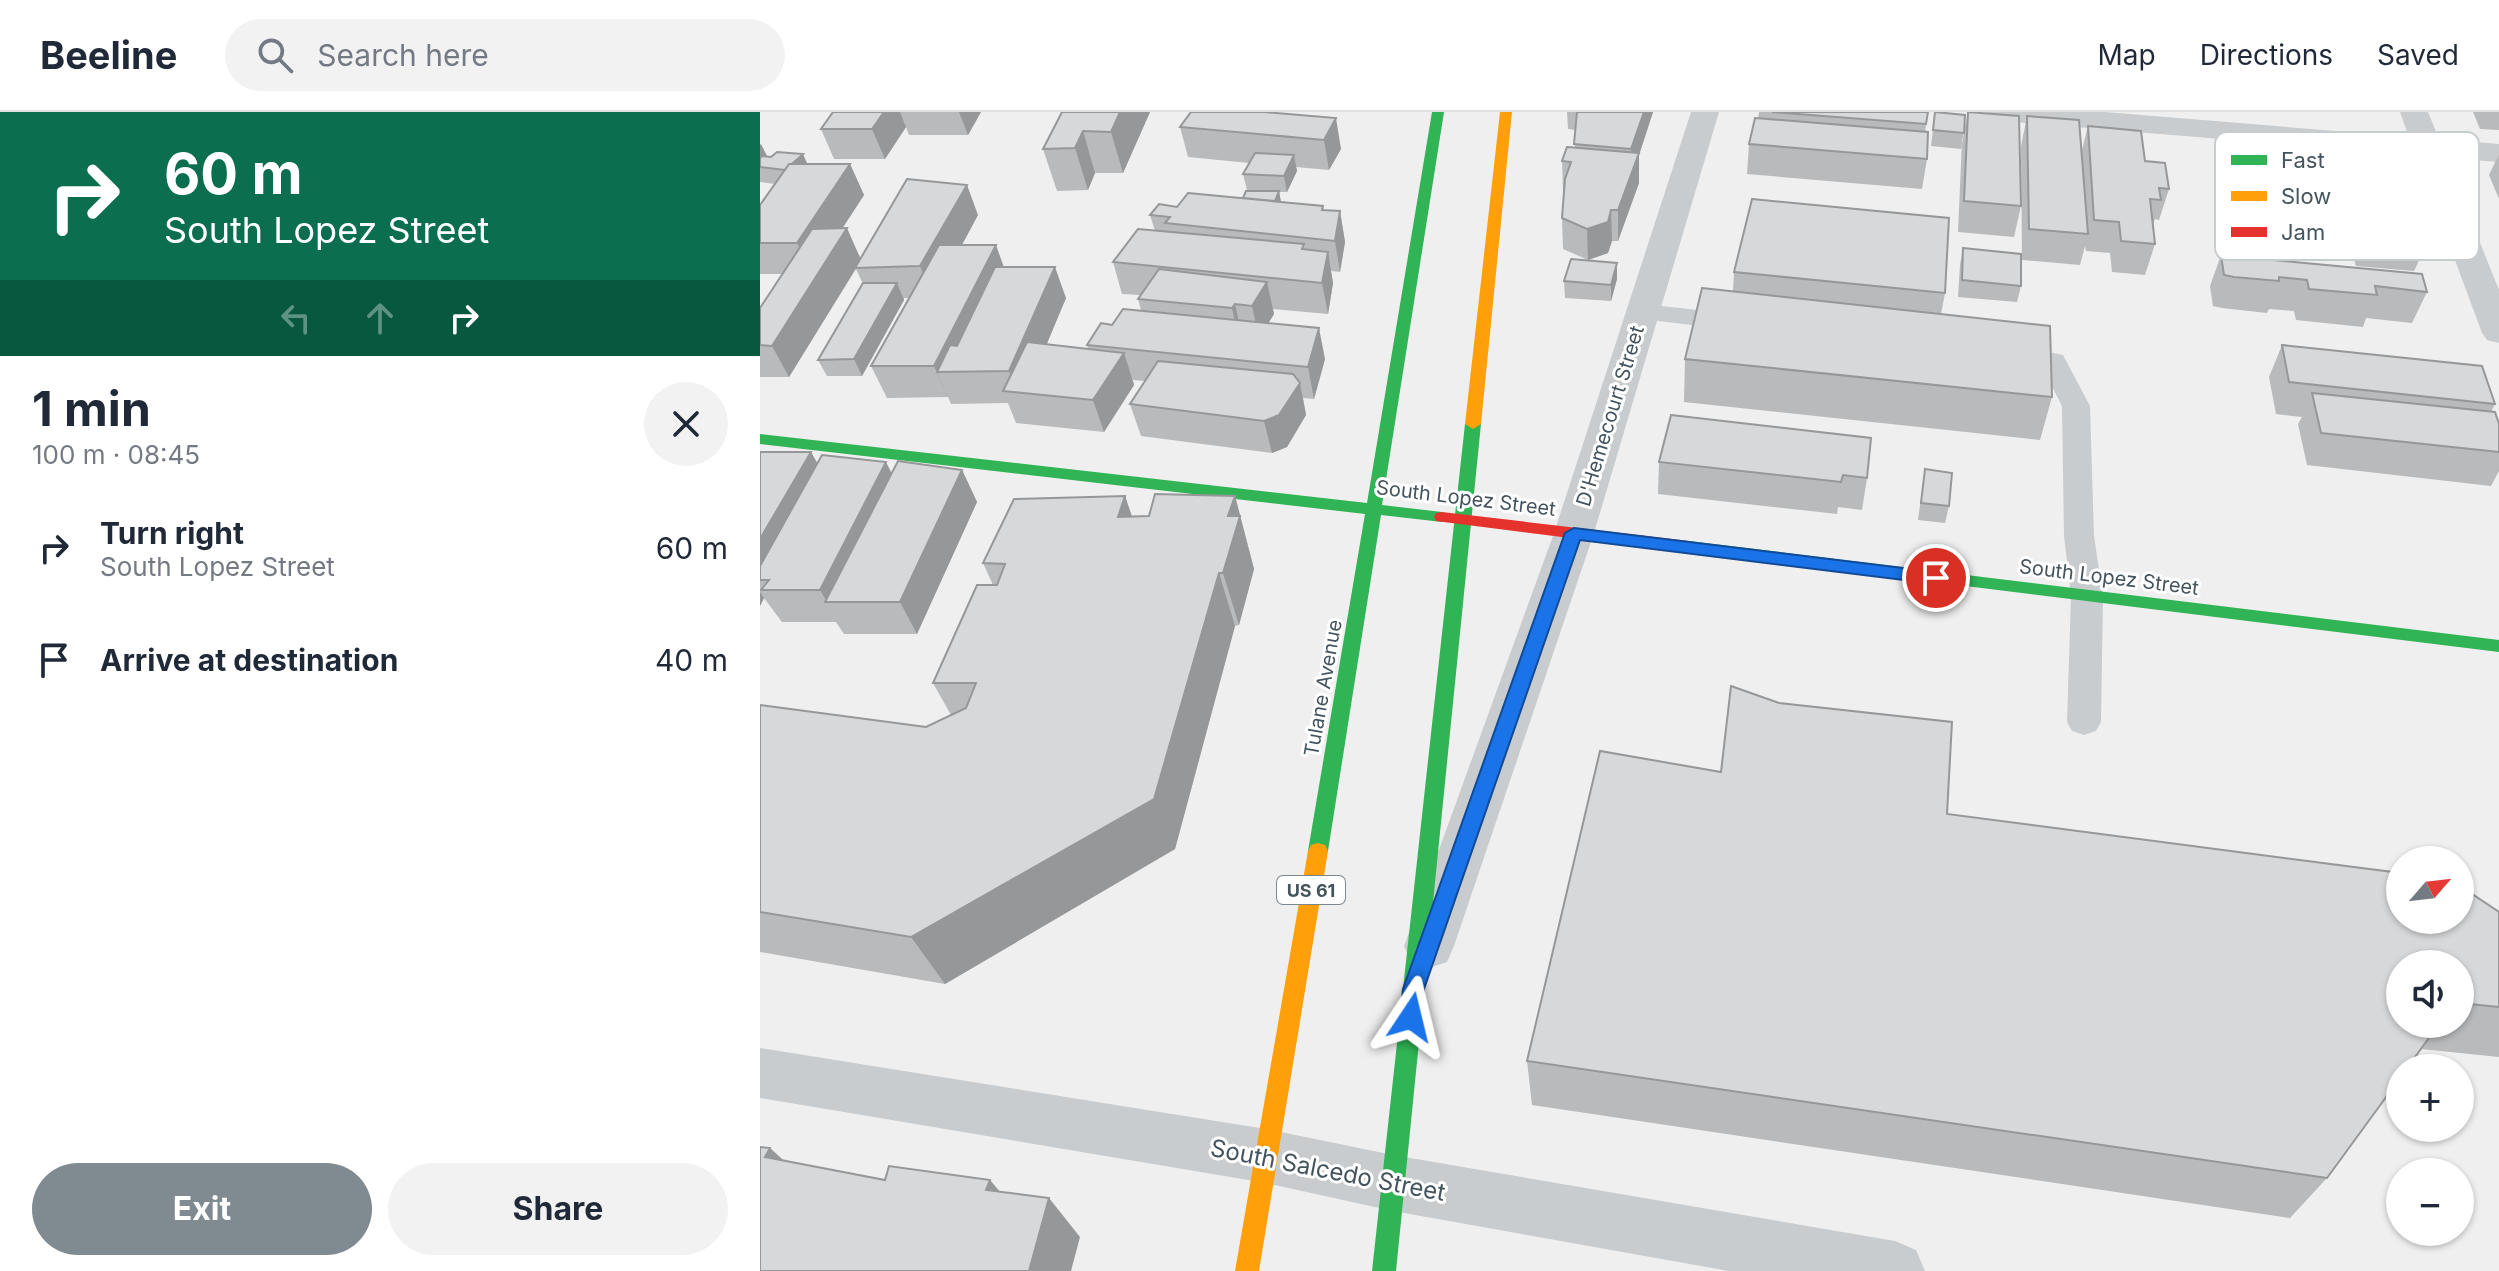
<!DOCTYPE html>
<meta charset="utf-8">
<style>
:root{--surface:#fff;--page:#f2f2f3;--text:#1f2937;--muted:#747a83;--line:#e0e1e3;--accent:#808a91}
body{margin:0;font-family:Inter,sans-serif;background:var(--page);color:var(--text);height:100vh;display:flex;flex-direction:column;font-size:30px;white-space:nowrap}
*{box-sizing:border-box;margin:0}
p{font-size:26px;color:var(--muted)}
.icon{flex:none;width:44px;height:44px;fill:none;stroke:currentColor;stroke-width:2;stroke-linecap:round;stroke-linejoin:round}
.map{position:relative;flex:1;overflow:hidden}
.panel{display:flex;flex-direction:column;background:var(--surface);width:760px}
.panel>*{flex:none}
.top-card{background:#0b6e4f;color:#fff;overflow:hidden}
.needle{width:52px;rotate:62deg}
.tools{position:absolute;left:1626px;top:734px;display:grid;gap:16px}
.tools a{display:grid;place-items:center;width:88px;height:88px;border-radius:50%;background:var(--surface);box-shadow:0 2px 6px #0004;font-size:40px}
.pin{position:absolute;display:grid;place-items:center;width:68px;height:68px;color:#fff;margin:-34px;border:4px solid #fff;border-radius:50%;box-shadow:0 2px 8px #0007}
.me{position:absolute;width:88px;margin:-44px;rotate:10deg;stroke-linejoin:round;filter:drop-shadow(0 0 6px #0008)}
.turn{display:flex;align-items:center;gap:28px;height:168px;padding:0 32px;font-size:36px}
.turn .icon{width:104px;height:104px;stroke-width:2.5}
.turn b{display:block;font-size:56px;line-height:68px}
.lanes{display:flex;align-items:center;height:76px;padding:0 32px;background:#0003;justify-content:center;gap:40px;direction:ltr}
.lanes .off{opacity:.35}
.round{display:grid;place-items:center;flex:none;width:84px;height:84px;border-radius:42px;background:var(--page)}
.summary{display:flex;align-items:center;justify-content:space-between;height:136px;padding:0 32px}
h1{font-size:48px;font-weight:700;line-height:60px}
.primary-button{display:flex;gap:16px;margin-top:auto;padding:16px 32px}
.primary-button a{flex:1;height:92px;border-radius:48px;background:var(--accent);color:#fff;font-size:32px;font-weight:700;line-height:92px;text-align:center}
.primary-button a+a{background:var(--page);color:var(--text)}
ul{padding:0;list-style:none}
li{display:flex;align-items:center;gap:24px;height:112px;padding:0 32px}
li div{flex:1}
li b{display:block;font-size:30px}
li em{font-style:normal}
header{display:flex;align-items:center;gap:48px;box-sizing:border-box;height:112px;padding:0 40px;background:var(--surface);border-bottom:2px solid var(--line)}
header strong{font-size:38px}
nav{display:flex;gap:44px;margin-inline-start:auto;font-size:28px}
.search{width:560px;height:72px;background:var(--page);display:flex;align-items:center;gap:20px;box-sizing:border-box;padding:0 28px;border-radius:44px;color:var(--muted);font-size:30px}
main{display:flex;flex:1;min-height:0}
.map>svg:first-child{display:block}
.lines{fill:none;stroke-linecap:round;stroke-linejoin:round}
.lane{fill:#c8ccce;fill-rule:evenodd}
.street{fill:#c8ccce;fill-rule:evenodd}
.fast{fill:#30b455;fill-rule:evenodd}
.slow{fill:#ff9f0a;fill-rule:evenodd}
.jam{fill:#e5322d;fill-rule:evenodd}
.wall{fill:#b9babb;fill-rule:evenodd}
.shaded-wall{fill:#969798}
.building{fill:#d7d8d9;stroke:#969798;stroke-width:2}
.route{fill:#1a73e8;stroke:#114b97;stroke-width:2}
.labels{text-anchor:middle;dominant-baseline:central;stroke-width:6;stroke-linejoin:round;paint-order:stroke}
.shield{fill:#fff;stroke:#7c878e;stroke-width:2}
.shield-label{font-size:18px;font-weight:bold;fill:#44545e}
.street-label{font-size:20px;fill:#44545e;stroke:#fff}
.near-street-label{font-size:24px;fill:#44545e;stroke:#fff}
.key{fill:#fff;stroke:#c7cccf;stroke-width:2}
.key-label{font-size:22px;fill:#44545e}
</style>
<header>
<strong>Beeline</strong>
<div class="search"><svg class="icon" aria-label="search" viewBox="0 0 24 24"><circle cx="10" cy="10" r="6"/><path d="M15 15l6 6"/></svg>Search here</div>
<nav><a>Map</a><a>Directions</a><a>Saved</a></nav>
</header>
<main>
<section class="panel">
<div class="top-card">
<div class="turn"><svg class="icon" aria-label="right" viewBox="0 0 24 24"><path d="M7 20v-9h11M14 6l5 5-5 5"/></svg><div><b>60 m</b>South Lopez Street</div></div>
<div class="lanes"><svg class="icon off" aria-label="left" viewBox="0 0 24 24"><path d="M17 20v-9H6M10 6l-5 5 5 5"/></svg><svg class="icon off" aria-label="ahead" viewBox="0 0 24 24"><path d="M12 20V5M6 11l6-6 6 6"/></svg><svg class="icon" aria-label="right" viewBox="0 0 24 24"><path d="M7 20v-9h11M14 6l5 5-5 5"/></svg></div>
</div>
<div class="summary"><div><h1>1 min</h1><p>100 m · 08:45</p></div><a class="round"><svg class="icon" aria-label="close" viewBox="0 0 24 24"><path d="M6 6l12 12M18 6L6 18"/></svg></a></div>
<ul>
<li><svg class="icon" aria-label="right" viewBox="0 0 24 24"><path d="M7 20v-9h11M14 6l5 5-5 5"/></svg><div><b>Turn right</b><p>South Lopez Street</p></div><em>60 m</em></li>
<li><svg class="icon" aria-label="arrive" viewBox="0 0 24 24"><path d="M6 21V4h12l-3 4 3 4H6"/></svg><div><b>Arrive at destination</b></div><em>40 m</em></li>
</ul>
<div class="primary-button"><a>Exit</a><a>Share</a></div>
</section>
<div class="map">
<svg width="1739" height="1159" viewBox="0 0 1739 1159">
<rect width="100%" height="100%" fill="#f0efef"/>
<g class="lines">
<path class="lane" d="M883,192L956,200L965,202L969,208L965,214L956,216L874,206L870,200L874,194Z
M1245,231L1303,243L1330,294L1334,424L1343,484L1341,610L1336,619L1324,623L1312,619L1307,610L1311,484L1304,424L1302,294L1282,255L1235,245L1232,239L1235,233Z"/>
<path class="street" d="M931,0H959L834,421L694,834L687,850L669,856L651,850L644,834L794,421Z
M1226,0H1345L1649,25L1640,0H1668L1679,27L1739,32V50L1686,46L1739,178V231L1727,228L1722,221L1656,43L1240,9L1230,6Z
M0,936L506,1017L633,1043L1135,1129L1156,1138L1165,1159H969L633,1099L506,1071L0,986Z"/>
<path class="fast" d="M672,0H684L622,393L682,400L690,405L682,410L621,403L568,739L565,745L558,747L551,745L548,739L605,402L0,332V322L607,391Z
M713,307L721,312L636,1159H612L705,312Z
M929,429L1739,528V540L923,439L921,435L923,431Z"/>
<path class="slow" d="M740,0H752L721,312L713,317L705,312Z
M558,731L565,733L568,739L499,1159H475L548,739L551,733Z"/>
<path class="jam" d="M682,400L929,429L937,435L929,441L676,409L674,405L676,401Z"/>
</g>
<path class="wall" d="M73,0H221L208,23H149L146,15L125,47H74L61,17Z
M302,0H390L363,61H335L328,78L297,79L283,37Z
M504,0L581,37L569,58L536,55L537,59L527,80H519L521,90L563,94L564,98L580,99L585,130L580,160L571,159L573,171L568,202L513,197L514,202L508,211L565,247L554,287L543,286L546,303L527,335L512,341L381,324L370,292L385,269L373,268L374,273L344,320L256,311L248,291L191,292L188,285L127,286L111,254L149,186H144V188L102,264H67L58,248L103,172L96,157L29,265H0V196L22,162H0V93L15,72L0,70V32L7,44L48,52H90L104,83L82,116L101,146L218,103L202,133L306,186L286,232L328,237L327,233L352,213L381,198L378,187L380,183L362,182L353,150L395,119L390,103L417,95L483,86L512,79L487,78L483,62L489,51L428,45L420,15Z
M807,0H893L879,43V71L858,129H852L848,141L828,148L803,137L802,106L804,80H803L802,49L815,36V18L808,17Z
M999,0H1168L1165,20L1167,47L1162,77L987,62L989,32L998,6Z
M1208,0L1261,94L1254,125L1198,120L1202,29Z
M1713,0H1739V18L1720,17Z
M1175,1L1204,21L1201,37L1171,34Z
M1267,4L1322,38L1328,14L1385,49L1409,77L1399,108L1395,107L1393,113L1395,132L1385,163L1352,160L1350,141L1326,139L1325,134L1320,153L1262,148L1261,34Z
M1474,22L1509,44L1516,25L1573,48L1580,29L1669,128L1654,159L1596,154L1586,120L1577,140L1523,135L1515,101L1508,120L1463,116L1458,89L1466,65L1464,53Z
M1739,42V87L1729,63Z
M1203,136L1261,174L1257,190L1198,185L1200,153Z
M1469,137L1525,149L1667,180L1652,211L1606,206L1603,215L1536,208L1534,199L1509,197L1507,201L1462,196L1453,194L1450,174L1461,143L1466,144Z
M974,160L1185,181L1181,202L1292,285L1280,328L924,290L925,247L973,180Z
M857,167L851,189L805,186L804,169Z
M1522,233L1735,292L1731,300L1739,312V359L1731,374L1547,353L1538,312L1542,305L1516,302L1509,265Z
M911,303L1107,366L1102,398L1078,395L1077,402L898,382L899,350Z
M0,340H51L57,351L132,362L202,358L217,390L157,522H84L76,510H22L4,486L0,494Z
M1165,357L1189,394L1185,411L1158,408Z
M365,384L372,405L389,404L475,384L494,457L479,513L475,514L415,737L185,872L0,840V593L166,615L191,603L173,571L233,473L223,451Z
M1187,702L1739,800V945L1661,937L1567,1066L1530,1106L772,993L767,949ZM1700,852V912H1640Z"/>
<path class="shaded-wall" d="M124,0H140L146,15L125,47L112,17Z
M199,0H221L208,23Z
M360,0H390L363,61L351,20Z
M884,0H893L879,43V71L858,129V98L871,62V37Z
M576,6L581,37L569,58L564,28Z
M323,19L335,61L328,78L315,36Z
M1,32L9,48L0,55V33Z
M43,42L50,58H26Z
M534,43L537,59L527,80L524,64Z
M90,52L104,83L53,162L37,131Z
M207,73L218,103L173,186L160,154Z
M519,79L522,96L511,100Z
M851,98L852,129L848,141L828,148L827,117Z
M580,99L585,130L580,160L575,129Z
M87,116L101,148L29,265L12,234Z
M236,133L247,164L177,260L188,286L174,254Z
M568,140L573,171L568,202L562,171Z
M857,151V167L851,189V173Z
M295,155L306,186L266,282L258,281L249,259Z
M507,170L514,202L499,226L492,194Z
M137,171L144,188L102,264L94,247Z
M475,192L482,224L479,228L472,196Z
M559,216L565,247L554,287L548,255Z
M364,241L374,273L344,320L333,288Z
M540,271L546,303L527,335L512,341L504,309Z
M51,340L69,372L0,468V427Z
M126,350L142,382L67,490L60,478Z
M202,358L217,390L157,522L140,490Z
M365,384L383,437L358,405Z
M475,384L494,457L479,513L463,461L468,404Z
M459,461L475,514L415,737L185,872L151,825Z
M0,480L4,486L0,494Z
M10,1036L55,1077L5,1045Z
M230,1068L264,1108L226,1078Z
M289,1086L320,1125L311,1159H269Z"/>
<path class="building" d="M73,0H124L112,17H61Z
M302,0H360L351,20L323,19L315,36L283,37Z
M431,0H504L576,6L564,28L420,15Z
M817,0H884L871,37L814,32Z
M1012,0H1168L1166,12Z
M1175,0L1205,3L1204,21L1173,18Z
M1208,0L1259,4L1261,94L1204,89Z
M1267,4L1319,8L1328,122L1269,117Z
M995,6L1168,20L1167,47L989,32Z
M1328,14L1381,19L1385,49L1405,51L1409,77L1399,76L1401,88L1390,87L1395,132L1361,129L1359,110L1334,108Z
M807,35L879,41L858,98H851L848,110L827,117L802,106L805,67L811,50L802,49Z
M17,40L43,42L32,52H29L25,58L0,55V46L2,44L11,45Z
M495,41L534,43L524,64L483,62Z
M29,52H90L37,131H0V93Z
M147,67L207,73L160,154L95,156Z
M486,79H519L515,89L483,86Z
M428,81L563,94L562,98L580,99L575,129L405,111L410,105L390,103L399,92L417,95Z
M992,87L1189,106L1185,181L974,160Z
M87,116L12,234L0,233V196L52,117Z
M378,117L544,132L542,137L568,140L562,171L353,150Z
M179,133H236L174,254H111Z
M1203,136L1261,142V174L1202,168Z
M1469,137L1523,142L1525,149L1470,144Z
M1461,143L1662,162L1667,180L1615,174L1617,183L1549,177L1547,168L1519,165V169L1474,165L1464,163Z
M811,147L857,151L851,173L804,169Z
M235,155H295L249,259L177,260L190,233L197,234Z
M399,157L507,170L492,194L475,192L472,196L378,187Z
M103,171H137L94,247L58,248Z
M942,176L1290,214L1292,285L925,247Z
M363,197L559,216L548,255L327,233L341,211L352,213Z
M267,230L364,241L333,288L243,279Z
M1522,233L1722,254L1735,292L1529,270Z
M398,249L533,262L540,271L519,303L504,309L370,292Z
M1552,281L1735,300L1739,312V340L1561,321Z
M911,303L1111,326L1107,366L1083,363L1081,370L899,350Z
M0,340H51L0,427Z
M62,343L126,350L60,478H1L9,468H0V454Z
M138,349L202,358L140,490H65Z
M1165,357L1192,361L1189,394L1161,391Z
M395,382L475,384L468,404H480L463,461H459L394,687L151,825L0,800V593L166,615L206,596L216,571H173L217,473H237L245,452L223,451L254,387L365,384L358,405L389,404Z
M971,574L1019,591L1192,610L1187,702L1640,761V808H1700V776L1706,778L1739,800V895L1700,891V852H1640V912H1679L1647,956H1640V966L1567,1066L767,949L840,639L961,660Z
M0,1035L10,1036L5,1045L125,1068L129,1054L230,1068L226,1078L289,1086L269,1159H0Z"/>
<path class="route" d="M814,416L1176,460L1184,466L1176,472L820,428L664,877L659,912L651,915L643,912L640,905L643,877L805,421Z"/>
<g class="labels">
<rect class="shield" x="517" y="764" width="68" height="28" rx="6"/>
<g class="shield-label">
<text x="551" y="778">US 61</text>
</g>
<g class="street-label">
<text transform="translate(850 304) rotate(-73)">D'Hemecourt Street</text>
<text transform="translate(706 386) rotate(7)">South Lopez Street</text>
<text transform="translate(1349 465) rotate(7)">South Lopez Street</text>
<text transform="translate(563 576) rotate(-80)">Tulane Avenue</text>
</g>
<g class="near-street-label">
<text transform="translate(568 1058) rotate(11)">South Salcedo Street</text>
</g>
</g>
<rect x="1455" y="20" width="264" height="128" rx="12" class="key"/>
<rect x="1471" y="43" width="36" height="10" fill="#30b455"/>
<rect x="1471" y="79" width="36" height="10" fill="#ff9f0a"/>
<rect x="1471" y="115" width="36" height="10" fill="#e5322d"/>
<g class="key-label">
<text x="1521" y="56">Fast</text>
<text x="1521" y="92">Slow</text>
<text x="1521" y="128">Jam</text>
</g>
</svg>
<div class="tools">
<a><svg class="needle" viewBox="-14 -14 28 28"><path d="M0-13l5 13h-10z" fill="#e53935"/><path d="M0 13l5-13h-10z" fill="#747a83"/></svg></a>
<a><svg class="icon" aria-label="sound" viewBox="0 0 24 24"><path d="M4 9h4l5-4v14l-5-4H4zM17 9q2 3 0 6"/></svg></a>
<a>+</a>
<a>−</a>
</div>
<div class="pin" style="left:1176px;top:466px;background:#d93025"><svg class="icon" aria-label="arrive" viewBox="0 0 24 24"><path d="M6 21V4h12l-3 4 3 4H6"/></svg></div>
<svg class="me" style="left:651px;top:905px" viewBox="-20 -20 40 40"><path d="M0-17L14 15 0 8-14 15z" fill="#1a73e8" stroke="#fff" stroke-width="4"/></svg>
</div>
</main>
